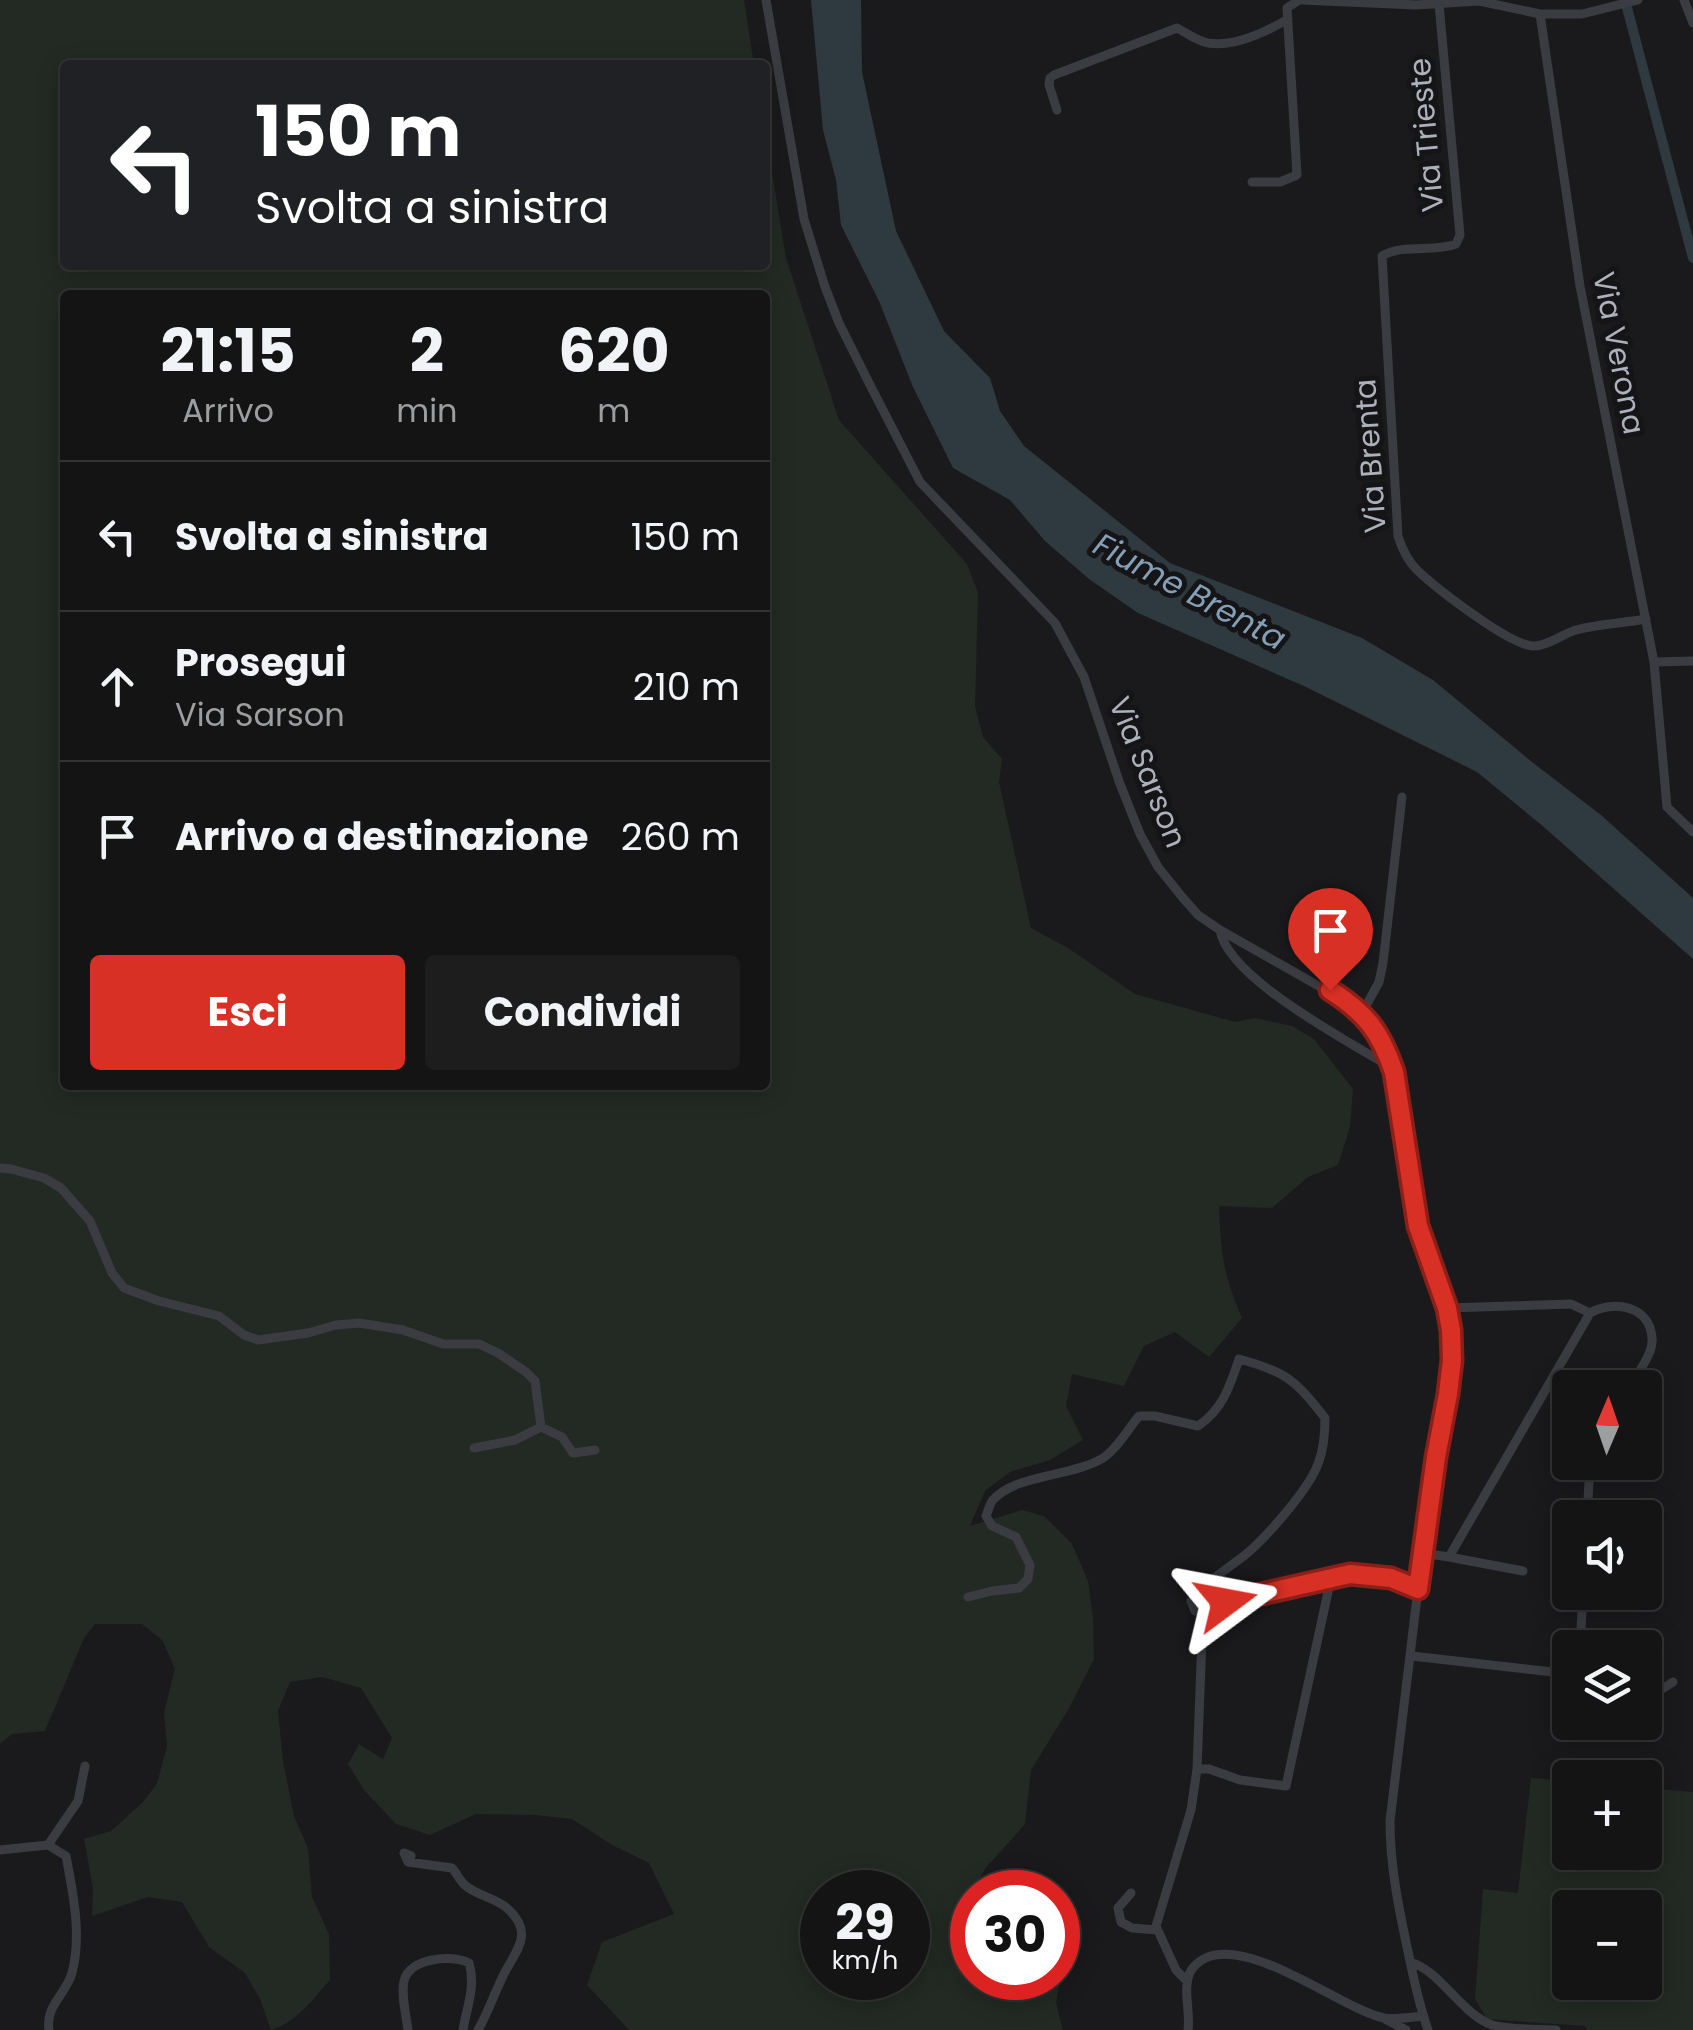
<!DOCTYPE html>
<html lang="it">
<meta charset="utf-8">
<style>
:root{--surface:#141415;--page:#1d1d1e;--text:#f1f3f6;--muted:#9d9ea0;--line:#333334;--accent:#d93025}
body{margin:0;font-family:Poppins,sans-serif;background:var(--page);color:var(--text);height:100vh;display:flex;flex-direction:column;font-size:38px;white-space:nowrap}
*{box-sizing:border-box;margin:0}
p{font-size:32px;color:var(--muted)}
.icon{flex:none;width:55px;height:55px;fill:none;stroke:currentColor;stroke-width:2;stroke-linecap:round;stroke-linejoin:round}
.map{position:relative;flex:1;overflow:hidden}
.drawer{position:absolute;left:60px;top:290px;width:710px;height:800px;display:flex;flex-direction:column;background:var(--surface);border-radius:10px;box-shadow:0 5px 25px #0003,0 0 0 2px var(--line)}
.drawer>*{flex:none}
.guide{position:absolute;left:60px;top:60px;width:710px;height:210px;border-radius:10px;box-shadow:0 5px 25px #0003,0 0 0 2px var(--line);background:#202124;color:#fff;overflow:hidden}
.needle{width:65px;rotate:2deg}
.fabs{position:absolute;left:1552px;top:1370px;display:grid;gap:20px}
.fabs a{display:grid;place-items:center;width:110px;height:110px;border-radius:10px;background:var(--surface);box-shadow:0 5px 25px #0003,0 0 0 2px var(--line);font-size:50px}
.speed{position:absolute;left:800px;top:1870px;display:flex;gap:20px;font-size:50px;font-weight:700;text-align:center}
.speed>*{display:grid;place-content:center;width:130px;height:130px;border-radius:50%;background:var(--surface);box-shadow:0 5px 25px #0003,0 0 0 2px var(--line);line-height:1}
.speed small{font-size:25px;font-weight:400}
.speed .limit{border:15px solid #d22;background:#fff;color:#111}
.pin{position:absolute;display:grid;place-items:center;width:85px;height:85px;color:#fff;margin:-102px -42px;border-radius:50% 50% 50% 0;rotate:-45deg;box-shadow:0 0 10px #0007}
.pin .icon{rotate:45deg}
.me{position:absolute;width:110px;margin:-55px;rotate:77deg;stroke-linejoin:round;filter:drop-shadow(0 0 8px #0008)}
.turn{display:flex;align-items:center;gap:35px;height:210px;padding:0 30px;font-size:45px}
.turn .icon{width:130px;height:130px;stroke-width:2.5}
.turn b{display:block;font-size:70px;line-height:85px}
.eta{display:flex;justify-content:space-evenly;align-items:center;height:170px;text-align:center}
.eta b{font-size:60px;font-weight:700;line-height:70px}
.action{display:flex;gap:20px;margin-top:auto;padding:20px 30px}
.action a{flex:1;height:115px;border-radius:10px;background:var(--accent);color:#fff;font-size:40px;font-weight:700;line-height:115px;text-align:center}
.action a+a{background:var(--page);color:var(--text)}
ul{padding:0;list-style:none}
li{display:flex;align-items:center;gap:30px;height:150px;padding:0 30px;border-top:2px solid var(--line)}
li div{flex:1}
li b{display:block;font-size:38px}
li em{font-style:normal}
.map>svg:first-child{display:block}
.green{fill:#222a23;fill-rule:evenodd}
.water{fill:#2f3940}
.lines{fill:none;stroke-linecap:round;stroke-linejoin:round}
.canal{stroke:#2f3940;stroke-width:10}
.minor{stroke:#3b3c41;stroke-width:9}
.route-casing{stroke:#8d1f18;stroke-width:25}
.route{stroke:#d93025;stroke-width:18}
.labels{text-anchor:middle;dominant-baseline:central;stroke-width:10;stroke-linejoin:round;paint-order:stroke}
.street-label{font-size:30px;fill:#acb1bb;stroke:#151517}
.water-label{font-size:32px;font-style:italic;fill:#849fb6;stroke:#151517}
</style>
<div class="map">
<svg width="1693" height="2030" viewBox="0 0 1693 2030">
<rect width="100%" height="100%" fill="#1a1a1c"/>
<path class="green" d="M0,0H744L754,65H65V265H765V129L786,258L839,420L967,564L978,593L975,706L983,737L1002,759L999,782L1031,928L1068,948L1135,994L1235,1022L1255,1018L1292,1026L1314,1039L1353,1089L1350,1127L1338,1165L1308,1177L1272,1208L1219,1206C1221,1254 1223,1274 1242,1318L1209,1357L1175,1332L1144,1346L1124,1386L1072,1374L1066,1406L1083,1440L1050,1460L1010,1472L985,1491L970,1526L1022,1510L1044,1516L1072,1544L1088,1581L1093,1618L1094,1659L1068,1710L1031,1770L1025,1824L985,1869L967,1902L972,1908V1978H1058V1954L1065,1951L1056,2003L1063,2030H629L587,1985L602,1942L674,1914L649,1863L612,1845L572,1819L535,1815L476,1814L430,1835L396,1824L364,1790L348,1764L359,1744L383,1759L392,1738L361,1688L322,1677L290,1682L278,1711L283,1761L294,1816L308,1848L312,1897L329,1934L330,1980C312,2000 297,2022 271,2030L260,1999L245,1973L209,1947L182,1902L148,1897L92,1916L93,1888L84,1839L111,1831L141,1804L157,1784L167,1746L164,1713L175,1669L163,1641L142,1624H95L84,1638L45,1731L12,1734L0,1744ZM65,295H765V1085H65ZM822,1892H908V1978H822Z
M1531,1778L1570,1781V1852H1645V1788L1693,1792V2030H1587L1585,2026L1487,2019L1475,1999L1483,1889L1518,1893ZM1570,1908H1645V1982H1570Z"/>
<path class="water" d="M811,0H861L862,72L896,231L944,331L990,378L1000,411L1024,446L1170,563L1362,638L1433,680L1532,762L1601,815L1693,898V959L1545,828L1477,772L1306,687L1138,613L1089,579L1045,541L1010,500L953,468L913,387L879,301L841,225L836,180L823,130Z"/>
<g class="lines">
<path class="canal" d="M1625,0L1693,258"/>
<path class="minor" d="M766,0L804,219L825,287L839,323L868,381L920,482L1055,623L1084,677L1120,784L1140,834L1158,867L1183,898L1198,915L1220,930L1354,1006C1375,1024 1385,1046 1394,1072L1418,1226L1447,1308L1451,1329V1360L1418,1589L1390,1821C1390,1870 1400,1914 1410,1961C1415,1985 1420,2007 1428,2030
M1302,0L1416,5L1479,1L1540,14H1582L1638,0
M1684,0L1693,23
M1439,4L1460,235L1456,244C1432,253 1405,243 1382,256L1398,536C1402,549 1407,560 1417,570C1436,588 1509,645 1533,646C1548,646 1562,634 1576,630C1598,624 1623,623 1646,619
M1540,14L1580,286L1654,662L1693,661
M1057,110L1049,85L1050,78L1054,75L1177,28C1187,33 1197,41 1208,43C1234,47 1266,32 1288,19
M1252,182H1280L1297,175L1287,8L1299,0
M1654,662L1667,807L1693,832
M1220,930C1228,979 1350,1042 1392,1068
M1362,1013L1379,982L1383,963L1402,797
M0,1168L11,1169L44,1178L61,1188L90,1221L112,1273L124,1288L159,1301L219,1316L244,1335L258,1340L308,1333L336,1325L359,1323L403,1330L443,1344H479L498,1353L526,1372L535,1381L541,1427
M1447,1308L1571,1304L1590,1313
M541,1427L562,1437L573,1453L595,1450
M474,1448L515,1440L541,1427
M1587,1518L1589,1482L1594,1462
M1423,1553L1449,1557L1590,1313C1613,1300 1649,1305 1652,1337C1654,1354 1637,1373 1629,1388
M1449,1557L1523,1571
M968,1597L992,1591L1019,1588L1028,1579L1030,1565L1016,1537L992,1526L986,1516C988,1511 989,1506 992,1501C1014,1474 1072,1477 1103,1458C1117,1449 1128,1429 1139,1416H1155L1198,1426C1223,1409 1230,1386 1239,1359C1287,1372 1295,1380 1325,1418C1325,1434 1324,1449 1318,1464C1309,1489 1265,1539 1245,1555C1227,1569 1204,1583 1191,1601L1195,1611L1212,1609L1243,1597L1269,1593L1300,1584L1350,1573L1391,1579L1418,1589
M1580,1648L1583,1592
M1412,1656L1553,1672L1570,1668
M1645,1686L1662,1689L1673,1682
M1197,1769H1209L1240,1780L1286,1786L1331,1578
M48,1845L78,1801L85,1766
M0,1850L48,1845L66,1856C73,1893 82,1935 72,1973C66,1994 45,2006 49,2030
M411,1856L404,1853L408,1862L452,1868C457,1873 460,1882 466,1886C478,1896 496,1898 508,1909C534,1933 517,1949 505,1972C495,1991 489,2011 478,2030
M1131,1893L1118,1908L1121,1922L1132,1928L1157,1930
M1410,1962C1441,1971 1460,2013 1492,2025C1511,2030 1536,2029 1556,2030
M1187,1981L1176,1970L1156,1926L1191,1810L1197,1769L1203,1611
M1385,2019L1406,2030
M408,2030C406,2015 401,1995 404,1981C409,1958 452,1954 469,1963C476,1986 467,2006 463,2030
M1188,2030C1191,2012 1181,1985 1192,1969C1229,1919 1341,2010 1384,2018C1396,2020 1411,2017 1423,2016"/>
</g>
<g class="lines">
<g class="route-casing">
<path id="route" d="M1226,1602L1350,1574L1391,1578L1418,1589L1436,1457L1448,1394L1452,1360L1451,1330L1447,1308L1418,1226L1394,1072C1380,1031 1366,1013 1330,990"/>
</g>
<use href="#route" class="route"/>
</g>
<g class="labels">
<g class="street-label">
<text transform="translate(1426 135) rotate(-95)">Via Trieste</text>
<text transform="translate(1619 353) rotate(79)">Via Verona</text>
<text transform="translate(1370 456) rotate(-94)">Via Brenta</text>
<text transform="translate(1148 772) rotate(68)">Via Sarson</text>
</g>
<g class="water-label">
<text transform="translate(1190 591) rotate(28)">Fiume Brenta</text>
</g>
</g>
</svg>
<div class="fabs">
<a><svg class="needle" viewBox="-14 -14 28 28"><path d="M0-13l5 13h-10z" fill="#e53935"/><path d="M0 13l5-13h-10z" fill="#9d9ea0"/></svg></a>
<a><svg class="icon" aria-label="sound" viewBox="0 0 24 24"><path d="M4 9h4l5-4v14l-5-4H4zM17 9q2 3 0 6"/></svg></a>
<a><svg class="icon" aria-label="layers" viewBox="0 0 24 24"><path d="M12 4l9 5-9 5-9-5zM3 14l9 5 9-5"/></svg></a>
<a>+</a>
<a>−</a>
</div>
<div class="speed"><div>29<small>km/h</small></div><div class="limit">30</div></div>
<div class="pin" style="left:1330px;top:990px;background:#d93025"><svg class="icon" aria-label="arrive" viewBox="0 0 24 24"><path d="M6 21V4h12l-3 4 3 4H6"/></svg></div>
<svg class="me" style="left:1226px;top:1602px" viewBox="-20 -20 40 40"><path d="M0-17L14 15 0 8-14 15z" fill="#d93025" stroke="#fff" stroke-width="4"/></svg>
<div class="guide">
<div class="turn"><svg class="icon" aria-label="left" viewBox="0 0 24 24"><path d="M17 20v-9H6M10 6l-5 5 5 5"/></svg><div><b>150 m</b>Svolta a sinistra</div></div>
</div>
<section class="drawer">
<div class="eta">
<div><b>21:15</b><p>Arrivo</p></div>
<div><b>2</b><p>min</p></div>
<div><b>620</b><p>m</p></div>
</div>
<ul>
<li><svg class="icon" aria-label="left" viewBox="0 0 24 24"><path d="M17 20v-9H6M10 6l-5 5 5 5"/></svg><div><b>Svolta a sinistra</b></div><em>150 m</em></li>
<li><svg class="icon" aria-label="ahead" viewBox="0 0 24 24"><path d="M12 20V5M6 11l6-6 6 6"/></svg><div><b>Prosegui</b><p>Via Sarson</p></div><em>210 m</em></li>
<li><svg class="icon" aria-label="arrive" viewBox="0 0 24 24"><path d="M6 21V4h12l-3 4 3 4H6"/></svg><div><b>Arrivo a destinazione</b></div><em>260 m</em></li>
</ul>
<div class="action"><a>Esci</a><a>Condividi</a></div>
</section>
</div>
